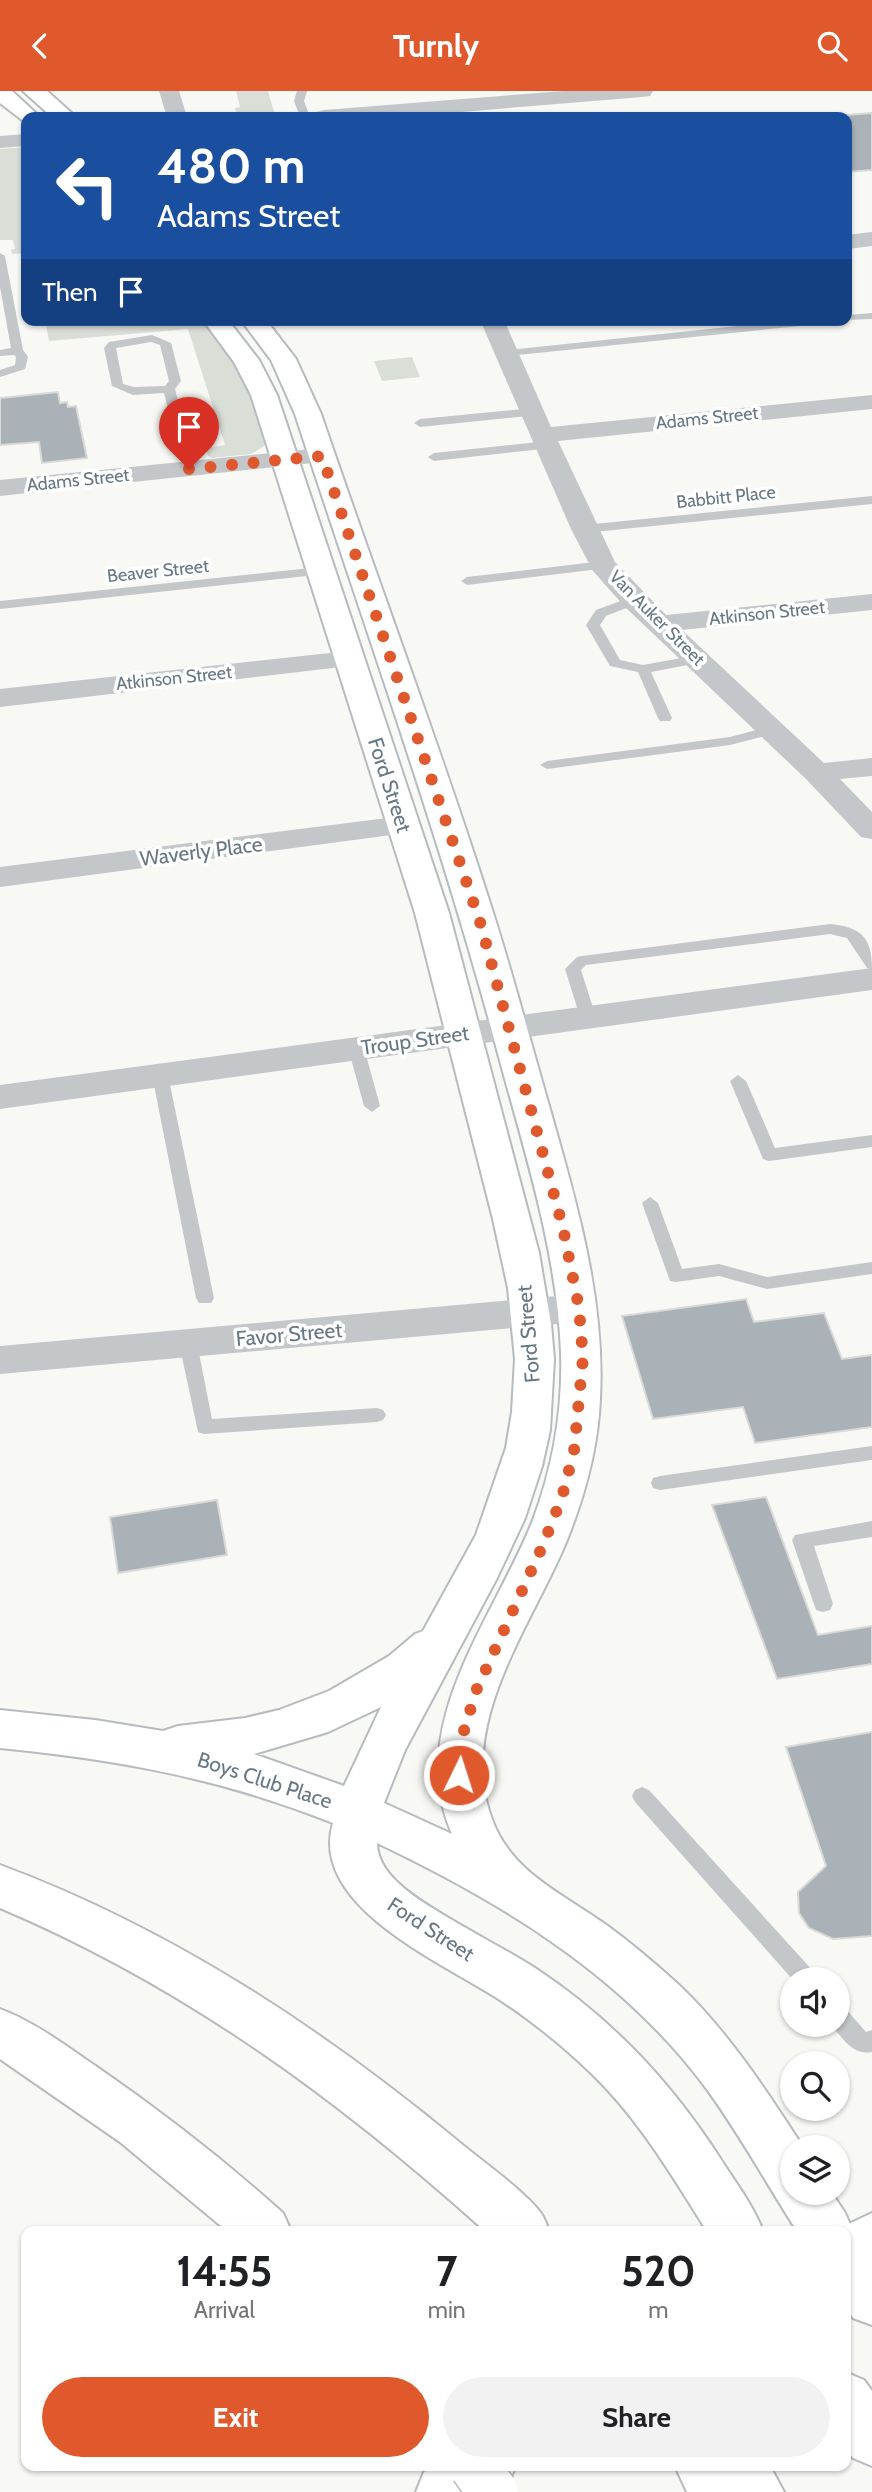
<!DOCTYPE html>
<style>
:root{--surface:#fff;--page:#f2f2f2;--text:#202124;--muted:#757577;--accent:#df592d}
body{margin:0;font-family:Cabin,sans-serif;background:var(--page);color:var(--text);height:100vh;display:flex;flex-direction:column;font-size:26px;white-space:nowrap}
*{box-sizing:border-box;margin:0}
p{font-size:23px;color:var(--muted)}
.icon{flex:none;width:38px;height:38px;fill:none;stroke:currentColor;stroke-width:2;stroke-linecap:round;stroke-linejoin:round}
.map{position:relative;flex:1;overflow:hidden}
.side{position:absolute;left:21px;top:2135px;width:830px;height:245px;display:flex;flex-direction:column;background:var(--surface);border-radius:14px;box-shadow:0 2px 5px #0004}
.side>*{flex:none}
.guide{position:absolute;left:21px;top:21px;width:831px;height:214px;border-radius:14px;box-shadow:0 2px 5px #0004;background:#1a4fa0;color:#fff;overflow:hidden}
.controls{position:absolute;left:780px;top:1876px;display:grid;gap:14px}
.controls a{display:grid;place-items:center;width:70px;height:70px;border-radius:50%;background:var(--surface);box-shadow:0 2px 5px #0004;font-size:35px}
.pin{position:absolute;display:grid;place-items:center;width:60px;height:60px;color:#fff;margin:-72px -30px;border-radius:50% 50% 50% 0;rotate:-45deg;box-shadow:0 0 7px #0007}
.pin .icon{rotate:45deg}
.me{position:absolute;width:77px;margin:-38px;rotate:4deg;stroke-linejoin:round;filter:drop-shadow(0 0 5px #0008)}
.turn{display:flex;align-items:center;gap:24px;height:147px;padding:0 21px;font-size:32px}
.turn .icon{width:91px;height:91px;stroke-width:2.5}
.turn b{display:block;font-size:49px;line-height:60px}
.then{display:flex;align-items:center;height:66px;padding:0 21px;background:#0003;gap:14px;font-size:26px}
.eta{display:flex;justify-content:space-evenly;align-items:center;height:119px;text-align:center}
.eta b{font-size:42px;font-weight:700;line-height:49px}
.primary-button{display:flex;gap:14px;margin-top:auto;padding:14px 21px}
.primary-button a{flex:1;height:80px;border-radius:42px;background:var(--accent);color:#fff;font-size:28px;font-weight:700;line-height:80px;text-align:center}
.primary-button a+a{background:var(--page);color:var(--text)}
header{display:flex;justify-content:space-between;align-items:center;height:91px;padding:0 21px;background:var(--accent);color:#fff;font-size:32px;font-weight:700}
.map>svg:first-child{display:block}
.green{fill:#d9dfd6}
.building{fill:#aab2b7;stroke:#d9d9d7;stroke-width:2}
.lines{fill:none;stroke-linecap:round;stroke-linejoin:round}
.secondary-casing{stroke:#b5bbbf;stroke-width:4}
.primary-casing{stroke:#b6bbbe;stroke-width:4}
.motorway-casing{stroke:#b6babc;stroke-width:4}
.service{fill:#c3c7ca;fill-rule:evenodd}
.minor{fill:#c3c7ca;fill-rule:evenodd}
.tertiary{fill:#c3c7ca;fill-rule:evenodd}
.secondary{fill:#fff;fill-rule:evenodd}
.primary{fill:#fff;fill-rule:evenodd}
.motorway{fill:#fff;fill-rule:evenodd}
.motorway-bridge-casing{stroke:#b6babc;stroke-width:52;stroke-linecap:butt}
.motorway-bridge{stroke:#fff;stroke-width:49}
.route{stroke:#df592d;stroke-width:12;stroke-dasharray:0 21.6}
.labels{text-anchor:middle;dominant-baseline:central;stroke-width:7;stroke-linejoin:round;paint-order:stroke}
.far-street-label{font-size:18px;fill:#677885;stroke:#fff}
.street-label{font-size:21px;fill:#677885;stroke:#fff}
</style>
<header><svg class="icon" aria-label="back" viewBox="0 0 24 24"><path d="M15 5l-7 7 7 7"/></svg>Turnly<svg class="icon" aria-label="search" viewBox="0 0 24 24"><circle cx="10" cy="10" r="6"/><path d="M15 15l6 6"/></svg></header>
<div class="map">
<svg width="872" height="2401" viewBox="0 0 872 2401">
<rect width="100%" height="100%" fill="#f8f8f5"/>
<path class="green" d="M236,0H268L274,21L237,23L235,17L240,16Z
M26,56V162L12,163L11,159L15,158L13,149H0V58Z
M45,229H202C227,259 266,313 266,354L251,363L212,367L208,365L206,357L225,354L188,238L49,250Z
M412,266L420,286L382,290L374,270Z"/>
<path class="building" d="M872,22V79L847,81V24Z
M58,301L60,312L67,311L68,316L76,315L87,367L42,372L39,351L0,354V307Z
M746,1208L754,1231L824,1222L842,1268L872,1264V1336L755,1352L743,1316L653,1328L622,1225Z
M766,1406L818,1544L872,1535V1573L777,1588L712,1414Z
M217,1409L227,1464L118,1482L110,1426Z
M872,1641V1845L833,1848L809,1837L799,1822L798,1801L826,1775L786,1656Z"/>
<g class="lines">
<g class="secondary-casing">
<path id="secondary" d="M0,0H12L40,26H26V32L0,12Z
M23,0H47L76,26H52Z
M203,229H228L259,269L277,304L449,822L539,1162L551,1233L554,1268L550,1339L542,1375L525,1427L497,1487L405,1659L384,1712L452,1743C404,1634 494,1528 533,1429C553,1376 563,1318 561,1261C557,1162 526,1065 500,970C442,751 365,538 295,323L271,269L241,229H266L296,268L321,323C376,485 437,646 489,809C507,864 522,920 538,976C568,1084 606,1195 600,1308C598,1357 585,1404 567,1449C532,1535 454,1634 493,1731C513,1782 563,1803 605,1833C631,1852 656,1873 680,1895C729,1942 766,1999 803,2056H793V2102H832L845,2122L853,2140L845,2158V2140H797C766,2092 738,2040 703,1993C619,1882 501,1811 377,1752C377,1787 424,1812 452,1829C479,1845 508,1860 535,1877C612,1928 670,1990 720,2067C735,2091 753,2114 763,2140H707C672,2085 639,2028 591,1982C563,1955 532,1930 500,1909C446,1873 308,1816 333,1732C220,1687 120,1669 0,1657V1619L95,1629L163,1640L178,1635L245,1627L279,1619L329,1600L389,1565L415,1543L423,1540L476,1444L506,1357L512,1321L515,1268L508,1197L493,1128L415,822L251,304L234,271ZM381,1616L344,1695L254,1663L328,1641Z"/>
</g>
<g class="primary-casing">
<path id="primary" d="M872,2122V2234L853,2227L845,2214V2140H834Z
M845,2281L864,2289L872,2300V2375L853,2367L845,2356Z
M436,2375H516L507,2394L497,2401H416L424,2381Z"/>
</g>
<g class="motorway-casing">
<path id="motorway" d="M0,1774C172,1838 323,1938 464,2055C485,2072 525,2101 540,2121C544,2126 547,2134 549,2140H485C337,2007 184,1895 0,1817Z
M0,1918C35,1931 66,1955 97,1976C162,2021 224,2069 283,2122L291,2140H227L120,2051L0,1968Z
M675,2375H770L784,2401H687Z"/>
</g>
<path class="service" d="M297,0H307L304,10L310,26H300L294,10Z
M0,162L5,165L23,259L28,266L25,278L0,286V279L15,274L16,266L14,264L0,265V259L11,257L0,196Z
M872,222V228L843,229H847V224Z
M308,229H340C333,234 315,234 308,229Z
M794,229H834L829,232L507,265L501,262L507,259Z
M152,244L171,252L181,290L175,298L195,378L193,381L183,378L164,302L133,304L112,295L104,257L109,251ZM151,251L160,254L169,290L165,295L134,296L123,293L116,257Z
M533,317L537,318V324L420,336L414,332L420,328Z
M547,350L551,351V357L434,370L428,366L434,362Z
M872,405V413L584,442L578,438L584,434Z
M603,470L608,471V477L467,494L461,490L467,486Z
M320,476L325,477V483L0,518V510Z
M634,505L641,509L639,512L606,525L600,534L620,569L643,574L698,564L705,568L698,572L651,581L672,627L670,630H660L658,627L638,581L610,575L586,534L596,519Z
M772,635L779,639L777,642L730,654L547,678L540,674L547,670L730,646Z
M830,833C862,836 872,847 872,878L867,877L847,847L830,843L586,874L581,879L596,926L588,931L580,926L565,878L577,866L582,865Z
M356,952L364,957L380,1015L372,1021L364,1015L348,957Z
M160,978L168,984L214,1207L211,1212H199L196,1207L152,984Z
M738,984L746,990L775,1057L872,1044V1056L769,1070L763,1068L730,990Z
M650,1106L658,1112L682,1178L719,1173L767,1186L872,1171V1183L767,1198L719,1185L676,1191L670,1190L642,1112Z
M188,1245L194,1247L197,1252L212,1328L377,1317L383,1319L386,1324L383,1329L377,1331L204,1343L198,1341L179,1252L182,1247Z
M872,1355V1369L660,1399L653,1397L651,1392L653,1387L660,1385Z
M872,1430V1446L814,1455L833,1513L830,1519L823,1521L816,1519L792,1449L795,1444Z
M642,1696L649,1699L814,1881L817,1888L793,1889L635,1711L632,1705L635,1699Z
M838,1915L846,1918L866,1941L872,1939V1961C852,1965 843,1947 831,1934H838Z"/>
<path class="minor" d="M159,0H179L187,26H167Z
M26,43V55L0,57V45Z
M872,141V155L847,158V144Z
M480,229H504L551,336L872,304V318L558,350L615,471L666,524L872,503V519L682,539L824,672L872,667V685L840,688L872,721V748L861,746L806,688L624,515L593,480L571,438Z
M322,357L331,360L335,365L331,370L0,405V389Z
M348,560L358,562L362,568L358,574L0,616V598Z
M403,725L414,727L418,734L414,741L0,796V776Z
M872,877V899L0,1018V994Z
M579,1203L592,1207L597,1217L592,1227L579,1231L0,1283V1255Z"/>
<path class="tertiary" d="M563,0H653L650,5L642,6L401,26H313L316,21L324,19Z"/>
<use href="#secondary" class="secondary"/>
<use href="#primary" class="primary"/>
<use href="#motorway" class="motorway"/>
<g class="motorway-bridge-casing">
<path id="motorway-bridge" d="M474,2375L493,2401"/>
</g>
<use href="#motorway-bridge" class="motorway-bridge"/>
</g>
<g class="lines">
<path class="route" d="M189,378L322,365L481,834L563,1137L579,1217L583,1267L574,1360L562,1406L543,1454L476,1600L460,1653L459,1684"/>
</g>
<g class="labels">
<g class="far-street-label">
<text transform="translate(707 327) rotate(-6)">Adams Street</text>
<text transform="translate(78 389) rotate(-6)">Adams Street</text>
<text transform="translate(726 406) rotate(-6)">Babbitt Place</text>
<text transform="translate(158 480) rotate(-6)">Beaver Street</text>
<text transform="translate(767 522) rotate(-6)">Atkinson Street</text>
<text transform="translate(657 527) rotate(45)">Van Auker Street</text>
<text transform="translate(174 587) rotate(-6)">Atkinson Street</text>
</g>
<g class="street-label">
<text transform="translate(390 694) rotate(72)">Ford Street</text>
<text transform="translate(201 760) rotate(-7)">Waverly Place</text>
<text transform="translate(415 949) rotate(-8)">Troup Street</text>
<text transform="translate(289 1243) rotate(-5)">Favor Street</text>
<text transform="translate(528 1243) rotate(-95)">Ford Street</text>
<text transform="translate(265 1689) rotate(18)">Boys Club Place</text>
<text transform="translate(431 1838) rotate(33)">Ford Street</text>
</g>
</g>
</svg>
<div class="controls">
<a><svg class="icon" aria-label="sound" viewBox="0 0 24 24"><path d="M4 9h4l5-4v14l-5-4H4zM17 9q2 3 0 6"/></svg></a>
<a><svg class="icon" aria-label="search" viewBox="0 0 24 24"><circle cx="10" cy="10" r="6"/><path d="M15 15l6 6"/></svg></a>
<a><svg class="icon" aria-label="layers" viewBox="0 0 24 24"><path d="M12 4l9 5-9 5-9-5zM3 14l9 5 9-5"/></svg></a>
</div>
<div class="pin" style="left:189px;top:378px;background:#d93025"><svg class="icon" aria-label="arrive" viewBox="0 0 24 24"><path d="M6 21V4h12l-3 4 3 4H6"/></svg></div>
<svg class="me" style="left:459px;top:1684px" viewBox="-20 -20 40 40"><circle r="17" fill="#df592d" stroke="#fff" stroke-width="3"/><path d="M0-11L8 9 0 5-8 9z" fill="#fff"/></svg>
<div class="guide">
<div class="turn"><svg class="icon" aria-label="left" viewBox="0 0 24 24"><path d="M17 20v-9H6M10 6l-5 5 5 5"/></svg><div><b>480 m</b>Adams Street</div></div>
<div class="then">Then<svg class="icon" aria-label="arrive" viewBox="0 0 24 24"><path d="M6 21V4h12l-3 4 3 4H6"/></svg></div>
</div>
<section class="side">
<div class="eta">
<div><b>14:55</b><p>Arrival</p></div>
<div><b>7</b><p>min</p></div>
<div><b>520</b><p>m</p></div>
</div>
<div class="primary-button"><a>Exit</a><a>Share</a></div>
</section>
</div>
